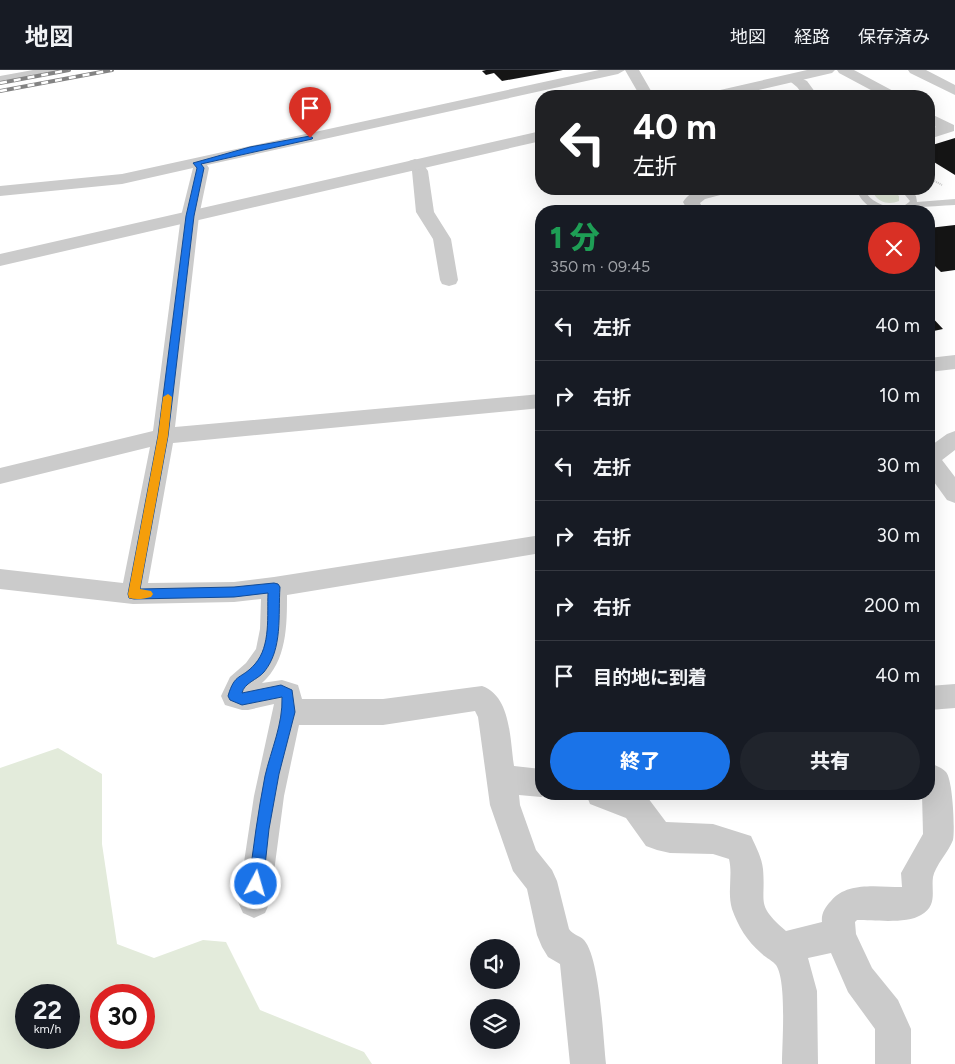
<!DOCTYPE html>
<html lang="ja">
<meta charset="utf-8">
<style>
:root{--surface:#171b24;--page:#20242c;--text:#f1f3f6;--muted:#9ea1a6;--line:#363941;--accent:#1a73e8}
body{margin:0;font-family:Figtree,"Noto Sans JP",sans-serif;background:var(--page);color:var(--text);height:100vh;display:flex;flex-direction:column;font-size:19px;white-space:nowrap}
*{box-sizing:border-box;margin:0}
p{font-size:16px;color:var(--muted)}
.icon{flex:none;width:28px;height:28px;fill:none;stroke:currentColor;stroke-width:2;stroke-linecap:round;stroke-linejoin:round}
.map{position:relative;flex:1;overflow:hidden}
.panel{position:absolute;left:535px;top:135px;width:400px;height:595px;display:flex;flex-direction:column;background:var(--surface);border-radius:20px;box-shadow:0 5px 20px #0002}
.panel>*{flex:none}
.top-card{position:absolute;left:535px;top:20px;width:400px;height:105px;border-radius:20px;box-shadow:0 5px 20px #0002;background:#202124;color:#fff;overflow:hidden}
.buttons{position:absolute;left:470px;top:869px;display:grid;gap:10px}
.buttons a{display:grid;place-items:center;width:50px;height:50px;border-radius:50%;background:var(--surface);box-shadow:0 5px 20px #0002;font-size:25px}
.speed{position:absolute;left:15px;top:914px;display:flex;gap:10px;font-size:25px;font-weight:700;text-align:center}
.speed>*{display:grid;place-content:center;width:65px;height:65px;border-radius:50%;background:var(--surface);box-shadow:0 5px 20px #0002;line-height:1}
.speed small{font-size:12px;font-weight:400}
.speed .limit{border:8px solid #d22;background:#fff;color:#111}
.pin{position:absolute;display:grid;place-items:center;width:42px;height:42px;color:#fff;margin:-51px -21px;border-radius:50% 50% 50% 0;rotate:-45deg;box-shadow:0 0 5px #0007}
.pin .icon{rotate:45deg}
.me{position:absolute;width:55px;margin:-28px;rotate:6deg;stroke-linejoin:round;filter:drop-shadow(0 0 4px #0008)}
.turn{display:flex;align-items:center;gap:18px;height:105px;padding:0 15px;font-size:22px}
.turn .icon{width:65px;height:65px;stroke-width:2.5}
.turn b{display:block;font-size:35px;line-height:42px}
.round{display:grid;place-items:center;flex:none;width:52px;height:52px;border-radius:26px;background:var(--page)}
.summary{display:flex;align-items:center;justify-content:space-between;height:85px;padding:0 15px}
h1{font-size:30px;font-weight:800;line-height:38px;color:#1e9e55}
.action{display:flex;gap:10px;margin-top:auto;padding:10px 15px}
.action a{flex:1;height:58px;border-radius:30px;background:var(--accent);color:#fff;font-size:20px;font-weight:800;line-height:58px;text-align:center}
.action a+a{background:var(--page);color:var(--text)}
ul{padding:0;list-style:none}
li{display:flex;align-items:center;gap:15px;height:70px;padding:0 15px;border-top:1px solid var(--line)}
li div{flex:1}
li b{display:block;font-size:19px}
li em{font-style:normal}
header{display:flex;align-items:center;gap:30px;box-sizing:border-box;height:70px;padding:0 25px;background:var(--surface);border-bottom:1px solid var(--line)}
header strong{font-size:24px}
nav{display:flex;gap:28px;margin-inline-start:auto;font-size:18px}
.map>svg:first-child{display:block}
.green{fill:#e3ebdb;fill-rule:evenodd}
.building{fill:#151515}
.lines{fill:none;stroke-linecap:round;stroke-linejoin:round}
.path{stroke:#cbcbcb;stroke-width:2;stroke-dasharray:1 1;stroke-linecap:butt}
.service{fill:#cbcbcb;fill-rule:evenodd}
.minor{fill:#cbcbcb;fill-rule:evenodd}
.tertiary{fill:#cbcbcb;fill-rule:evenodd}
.rail-casing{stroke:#838383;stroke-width:4}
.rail{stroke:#fff;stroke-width:2.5;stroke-dasharray:7;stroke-linecap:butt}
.route{fill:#1a73e8;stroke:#114b97}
.slow{fill:#f59e0b}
</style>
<header>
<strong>地図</strong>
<nav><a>地図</a><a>経路</a><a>保存済み</a></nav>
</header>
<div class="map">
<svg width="955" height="994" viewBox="0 0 955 994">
<rect width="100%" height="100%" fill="#fff"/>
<path class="green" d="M879,120C887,119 893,120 899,126V131C890,135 879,133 874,124Z
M58,678L102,704V774L117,874L154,888L203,870L226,872L260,940L364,982L372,994H0V698ZM26,925H69V968H26ZM101,925H144V968H101Z"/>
<path class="building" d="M486,0H563L502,11L494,3L486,5L482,1Z
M955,68V105L929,89V76Z
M955,155V200L941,202L929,190V158Z
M929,244L943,259L929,262Z"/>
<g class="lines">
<path class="path" d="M929,108L942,115"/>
<path class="service" d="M859,119H867L865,121C872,135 899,144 910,131L900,119H909L916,126L917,132L955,129V135C942,136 928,136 915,138C893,141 868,147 857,121Z"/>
<path class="minor" d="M33,0H63L56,4L0,14V6Z
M599,0H625L618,4L207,95L209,98L199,146L175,357L541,324V338L173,373L148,513L234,512L274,507L541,465V483L287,525C287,555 287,591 262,613L282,610L298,615L302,629H383L482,616C511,626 510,670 514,696L541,699V724H549L541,727L519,725L520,735L536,780L552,800L557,811L569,859C573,865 579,865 584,870C600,888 603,968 606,994H570L560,894L548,887L542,877L537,865L527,819L513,801L490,735L478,647L475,641L383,655H299L284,726L270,832L265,843L254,848L243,843L238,832L254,726L274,634L248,640H242L225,635L221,626L230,607L246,593L256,579L260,559L261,529L234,532L133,534L0,519V499L123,513L150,377L0,414V398L153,361L181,146L193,98L122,114L0,126V116L122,104Z
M625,0H639L654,26H640Z
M837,0H854L897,23L899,26H882L839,3Z
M908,0H926L955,15V25L910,3Z
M793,4L807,11L818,26H804L797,17L786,8Z
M929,43L954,55V61L929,69V59L936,57L929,53Z
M415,89L421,91L428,101L434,142L451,169L458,210L456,214L449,216L442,214L440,210L433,169L416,142L412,101L407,94L409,91Z
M704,119H730L728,123L705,129L700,133L704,141H688L683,132C688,124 694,121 704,119Z
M955,285V299L929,302V288Z
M955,361V380L942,390L955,407V433L947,430L929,405V377L947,364Z
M955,614V638L929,640V616Z
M929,693C935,695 941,697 946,702C953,710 955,760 953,770C949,781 935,796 933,807C931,821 938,835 921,845C907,854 874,850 857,850L855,852L856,864L872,898L898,930L911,959V994H875V959L848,922L831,883L808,888L817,921L818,994H782C782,973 787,911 776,895C773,891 765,887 761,883C747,871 738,856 732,839C727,822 733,805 729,789L713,784L670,783L657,780L646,776L626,748L590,734L586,724H638L648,728L666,752L713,754L751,766C756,777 762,788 763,799C766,834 755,834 786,861L822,852C821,844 825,837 831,831C847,811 878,817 902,817L901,803L923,764L922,724H929Z"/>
<path class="tertiary" d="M807,0H835L832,3L733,26H705L707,23Z
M541,61V71L0,196V184Z"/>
<g class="rail-casing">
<path id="rail" d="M0,13L69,0
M0,21L112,0"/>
</g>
<use href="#rail" class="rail"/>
</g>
<path class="route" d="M310,66L313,68L312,69L201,94L204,98L194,146L168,366L140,519L234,517L274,513L278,514L280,517C278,545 283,579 264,602C257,610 244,613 242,623L281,615L292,620L295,642L279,704L269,759L263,814L261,819L256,821L251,819L249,814C253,778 258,742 265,706C271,680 283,654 282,627L242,635L230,630L228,626C235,602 241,610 255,594C271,576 267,545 268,523L234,527L134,529L129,528L128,524L158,366L186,146L197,98L193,93L250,77Z"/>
<path class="slow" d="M168,324L172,327L168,366L140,519L151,521L153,524L151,527C144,529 136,530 129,528L128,524L158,366L163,327Z"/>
</svg>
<div class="buttons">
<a><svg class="icon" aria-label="sound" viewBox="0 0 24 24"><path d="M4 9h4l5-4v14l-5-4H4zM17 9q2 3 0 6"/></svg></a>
<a><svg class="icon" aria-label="layers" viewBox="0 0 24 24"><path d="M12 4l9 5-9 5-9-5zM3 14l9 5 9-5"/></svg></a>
</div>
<div class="speed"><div>22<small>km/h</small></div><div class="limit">30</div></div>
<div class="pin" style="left:310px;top:68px;background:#d93025"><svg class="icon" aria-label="arrive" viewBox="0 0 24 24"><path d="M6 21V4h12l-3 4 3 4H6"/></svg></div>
<svg class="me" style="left:256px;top:814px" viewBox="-20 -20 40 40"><circle r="17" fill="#1a73e8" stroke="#fff" stroke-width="3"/><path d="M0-11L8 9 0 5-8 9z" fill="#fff"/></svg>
<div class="top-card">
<div class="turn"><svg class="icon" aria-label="left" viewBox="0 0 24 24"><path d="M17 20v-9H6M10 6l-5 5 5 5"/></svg><div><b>40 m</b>左折</div></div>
</div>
<section class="panel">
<div class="summary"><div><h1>1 分</h1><p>350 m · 09:45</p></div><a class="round" style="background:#d93025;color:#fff"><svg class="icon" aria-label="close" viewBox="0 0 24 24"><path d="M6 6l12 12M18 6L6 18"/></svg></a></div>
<ul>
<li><svg class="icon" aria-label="left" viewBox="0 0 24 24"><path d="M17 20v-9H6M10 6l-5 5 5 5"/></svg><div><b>左折</b></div><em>40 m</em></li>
<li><svg class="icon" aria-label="right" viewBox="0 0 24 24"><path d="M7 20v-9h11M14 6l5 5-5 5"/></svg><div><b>右折</b></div><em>10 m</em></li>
<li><svg class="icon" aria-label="left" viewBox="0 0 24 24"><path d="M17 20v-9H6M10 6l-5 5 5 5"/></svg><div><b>左折</b></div><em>30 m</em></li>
<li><svg class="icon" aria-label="right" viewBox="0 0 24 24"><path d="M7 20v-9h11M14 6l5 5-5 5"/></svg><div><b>右折</b></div><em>30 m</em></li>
<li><svg class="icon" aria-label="right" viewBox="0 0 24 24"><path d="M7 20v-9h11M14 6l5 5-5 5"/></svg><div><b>右折</b></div><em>200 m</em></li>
<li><svg class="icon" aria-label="arrive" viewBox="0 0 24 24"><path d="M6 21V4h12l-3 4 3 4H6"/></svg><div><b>目的地に到着</b></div><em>40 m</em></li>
</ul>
<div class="action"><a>終了</a><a>共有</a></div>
</section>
</div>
